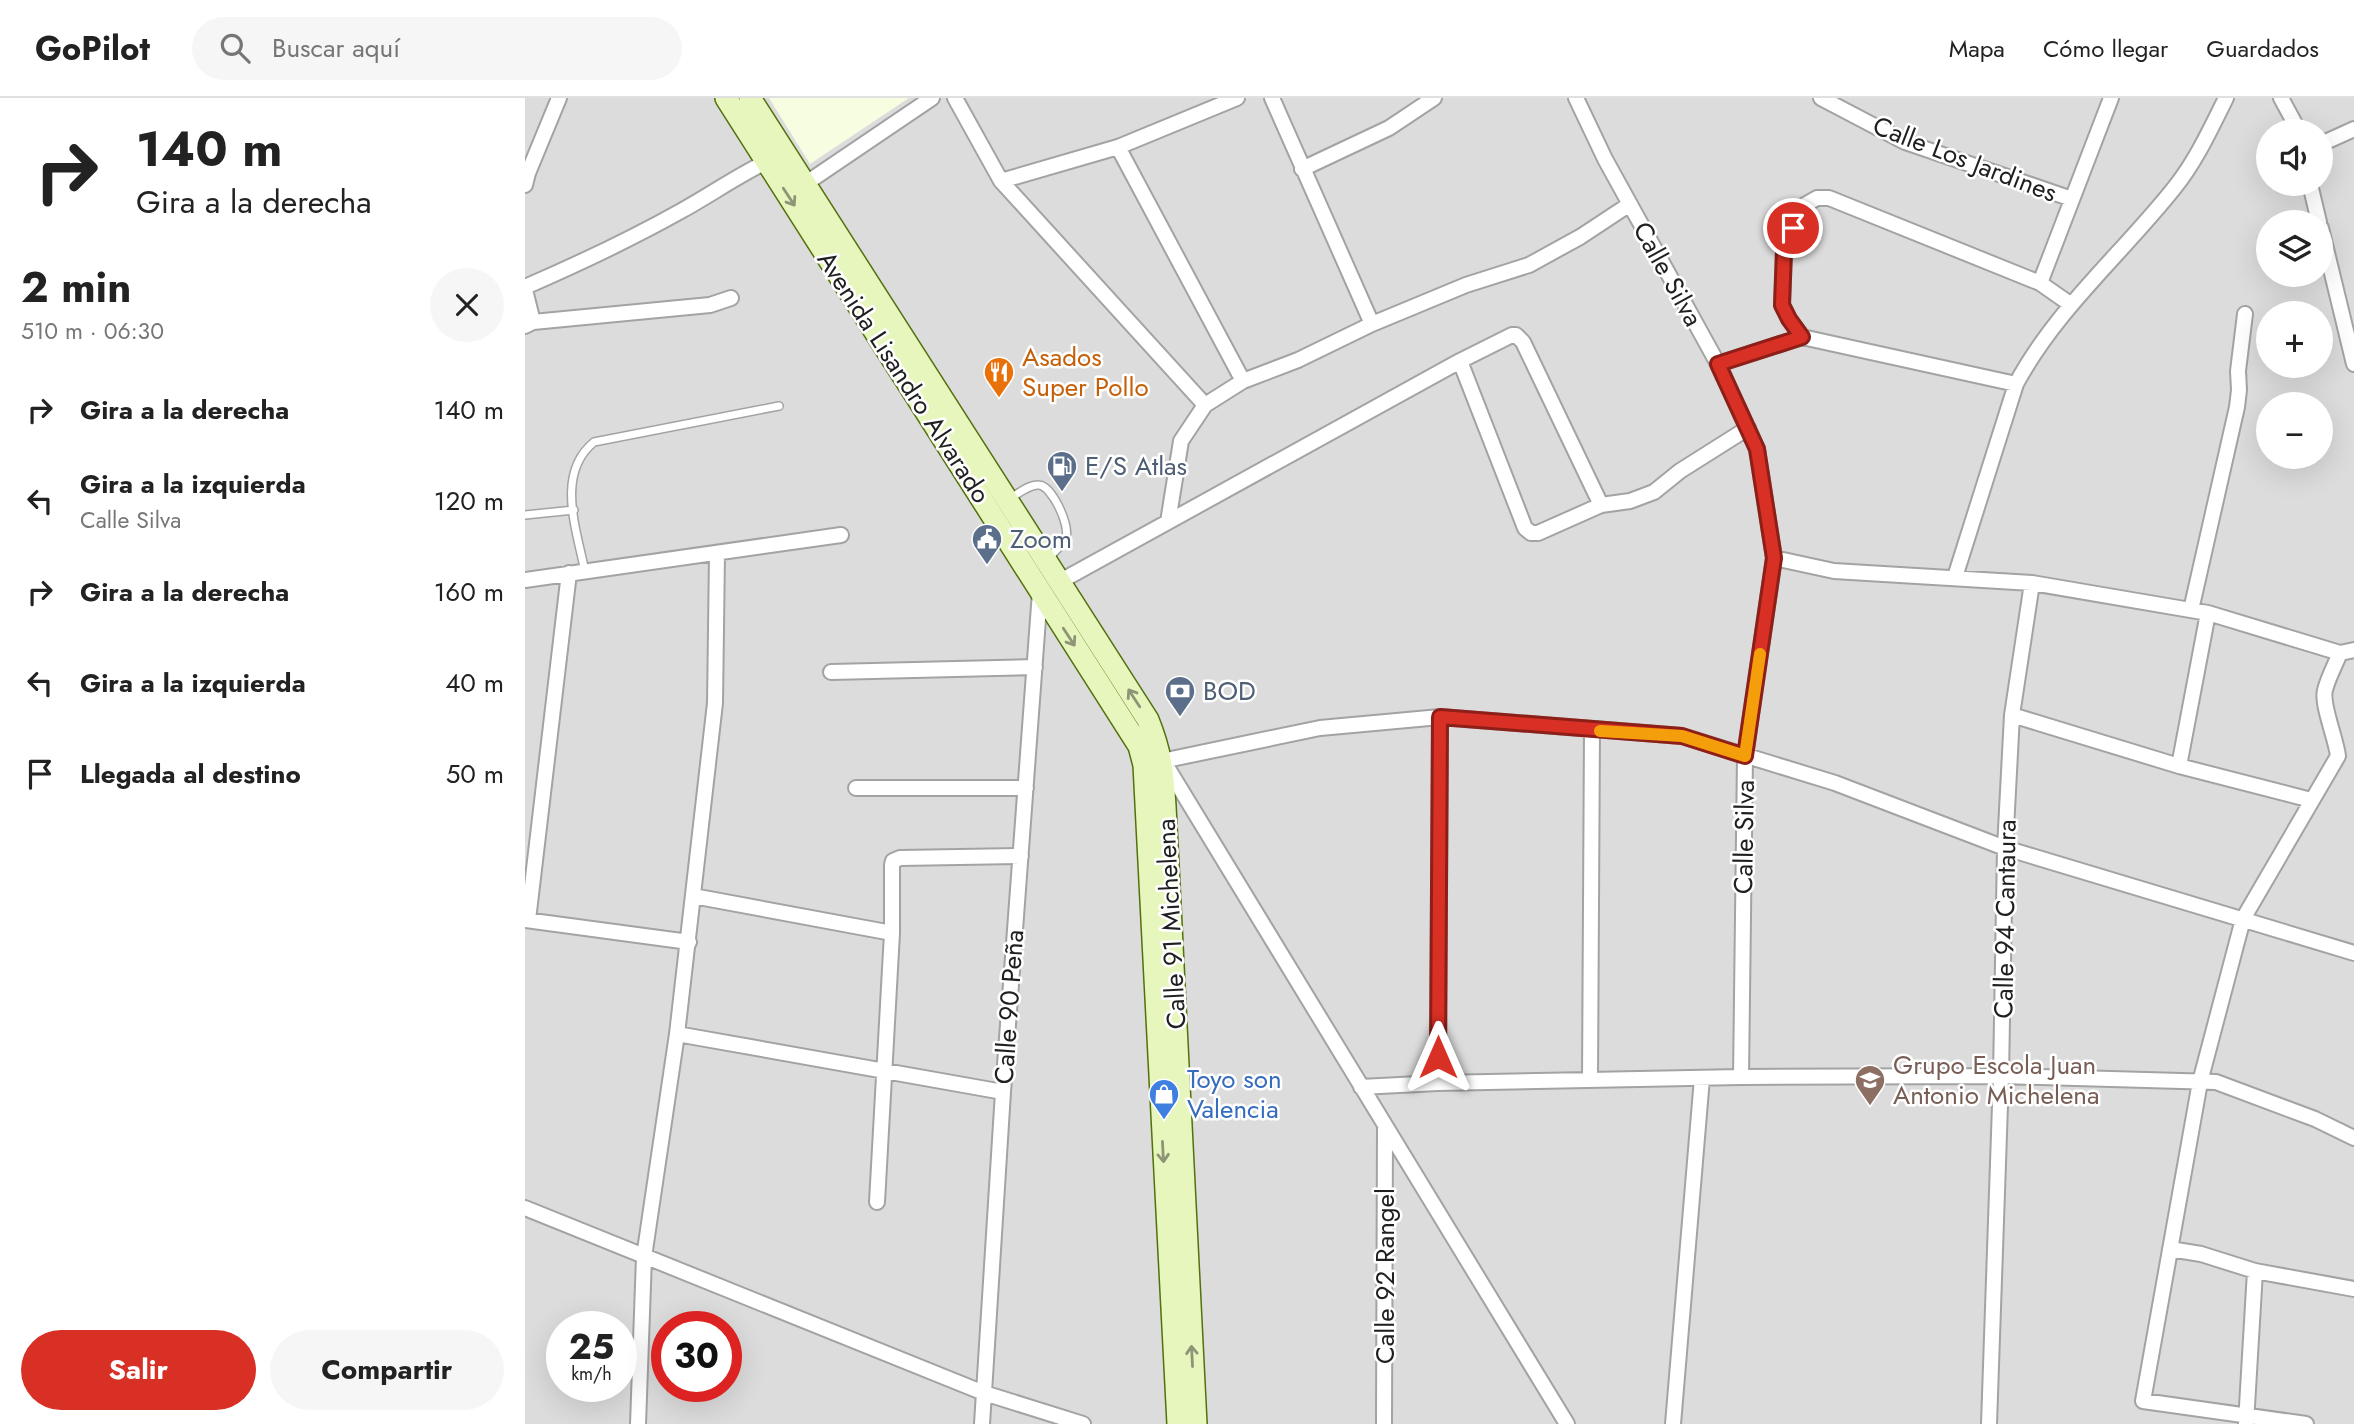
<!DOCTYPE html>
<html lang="es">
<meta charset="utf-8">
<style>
:root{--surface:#fff;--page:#f6f6f6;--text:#222;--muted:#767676;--line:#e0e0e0;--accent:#d93025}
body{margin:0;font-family:Jost,sans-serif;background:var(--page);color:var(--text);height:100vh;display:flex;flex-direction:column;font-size:26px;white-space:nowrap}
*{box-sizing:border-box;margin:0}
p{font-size:23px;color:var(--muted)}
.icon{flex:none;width:38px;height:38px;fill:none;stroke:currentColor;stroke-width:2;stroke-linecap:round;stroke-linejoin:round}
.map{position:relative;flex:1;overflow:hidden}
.sheet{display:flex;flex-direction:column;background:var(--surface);width:525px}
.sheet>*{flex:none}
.banner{background:#fff;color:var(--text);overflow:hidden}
.controls{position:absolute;left:1731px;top:21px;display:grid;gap:14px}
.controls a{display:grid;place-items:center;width:77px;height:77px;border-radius:50%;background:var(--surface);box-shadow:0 7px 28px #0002;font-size:35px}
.speed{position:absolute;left:21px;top:1213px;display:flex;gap:14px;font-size:35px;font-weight:700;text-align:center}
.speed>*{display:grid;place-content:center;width:91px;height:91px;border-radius:50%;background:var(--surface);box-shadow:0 7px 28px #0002;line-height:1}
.speed small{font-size:18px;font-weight:400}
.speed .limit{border:10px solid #d22;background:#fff;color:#111}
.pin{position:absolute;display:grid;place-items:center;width:60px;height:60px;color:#fff;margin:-30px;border:4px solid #fff;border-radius:50%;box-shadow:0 2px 7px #0007}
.me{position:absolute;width:77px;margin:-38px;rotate:0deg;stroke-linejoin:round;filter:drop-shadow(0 0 5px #0008)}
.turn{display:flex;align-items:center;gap:24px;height:147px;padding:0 21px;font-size:32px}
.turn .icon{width:91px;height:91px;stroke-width:2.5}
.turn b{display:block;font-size:49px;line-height:60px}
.round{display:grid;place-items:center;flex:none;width:74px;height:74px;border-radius:37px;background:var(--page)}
.overview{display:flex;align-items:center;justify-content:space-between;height:119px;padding:0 21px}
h1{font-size:42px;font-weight:700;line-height:52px}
.action{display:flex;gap:14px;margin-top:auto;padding:14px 21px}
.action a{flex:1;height:80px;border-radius:42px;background:var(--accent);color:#fff;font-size:28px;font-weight:700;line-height:80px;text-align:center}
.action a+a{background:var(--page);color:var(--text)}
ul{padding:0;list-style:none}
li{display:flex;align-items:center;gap:21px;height:91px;padding:0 21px}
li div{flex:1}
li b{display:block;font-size:26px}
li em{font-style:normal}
header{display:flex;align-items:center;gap:42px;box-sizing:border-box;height:98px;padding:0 35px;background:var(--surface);border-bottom:2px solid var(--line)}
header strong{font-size:33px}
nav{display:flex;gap:38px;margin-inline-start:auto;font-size:24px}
.search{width:490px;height:63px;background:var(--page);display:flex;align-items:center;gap:18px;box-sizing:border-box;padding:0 24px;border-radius:38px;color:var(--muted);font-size:26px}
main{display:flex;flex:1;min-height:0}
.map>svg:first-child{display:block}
.residential{fill:#dddcdc;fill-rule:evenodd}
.education{fill:#f7fde1}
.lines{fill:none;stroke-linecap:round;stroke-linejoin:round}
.lane-casing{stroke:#a3a3a3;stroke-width:10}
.street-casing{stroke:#a3a3a3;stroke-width:18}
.secondary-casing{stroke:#50710b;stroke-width:24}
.lane{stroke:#fff;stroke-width:7}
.street{stroke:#fff;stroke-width:14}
.secondary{stroke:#e7f6bd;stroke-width:21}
.oneway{stroke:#8d9576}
.route-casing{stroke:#8d1f18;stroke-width:18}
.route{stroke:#d93025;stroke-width:12}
.slow{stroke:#f59e0b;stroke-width:12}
.labels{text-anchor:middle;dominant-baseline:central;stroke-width:5;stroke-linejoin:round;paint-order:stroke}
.street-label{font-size:26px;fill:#1f1f1f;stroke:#fff}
.food-label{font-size:26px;fill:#c56008;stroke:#fff;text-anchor:start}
.service-label{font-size:26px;fill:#4e5e75;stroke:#fff;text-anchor:start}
.education-label{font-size:26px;fill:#785e54;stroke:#fff;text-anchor:start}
.shop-label{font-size:26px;fill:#366cbe;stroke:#fff;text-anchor:start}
</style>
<header>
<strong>GoPilot</strong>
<div class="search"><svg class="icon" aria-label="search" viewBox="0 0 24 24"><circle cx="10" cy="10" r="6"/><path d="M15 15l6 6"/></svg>Buscar aquí</div>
<nav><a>Mapa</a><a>Cómo llegar</a><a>Guardados</a></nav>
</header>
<main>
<section class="sheet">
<div class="banner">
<div class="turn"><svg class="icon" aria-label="right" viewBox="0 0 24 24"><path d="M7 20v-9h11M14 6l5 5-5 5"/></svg><div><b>140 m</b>Gira a la derecha</div></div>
</div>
<div class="overview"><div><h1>2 min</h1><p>510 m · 06:30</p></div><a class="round"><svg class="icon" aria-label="close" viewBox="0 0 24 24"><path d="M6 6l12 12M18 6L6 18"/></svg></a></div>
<ul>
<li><svg class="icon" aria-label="right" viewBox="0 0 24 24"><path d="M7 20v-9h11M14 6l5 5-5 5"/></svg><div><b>Gira a la derecha</b></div><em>140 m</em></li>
<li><svg class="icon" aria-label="left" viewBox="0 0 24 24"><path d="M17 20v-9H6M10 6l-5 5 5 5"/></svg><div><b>Gira a la izquierda</b><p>Calle Silva</p></div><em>120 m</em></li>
<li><svg class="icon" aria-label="right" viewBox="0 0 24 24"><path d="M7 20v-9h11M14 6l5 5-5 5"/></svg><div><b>Gira a la derecha</b></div><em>160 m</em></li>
<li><svg class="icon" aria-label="left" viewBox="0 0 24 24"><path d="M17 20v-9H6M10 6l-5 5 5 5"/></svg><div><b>Gira a la izquierda</b></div><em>40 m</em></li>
<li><svg class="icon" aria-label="arrive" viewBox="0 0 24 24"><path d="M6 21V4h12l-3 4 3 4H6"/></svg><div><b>Llegada al destino</b></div><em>50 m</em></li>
</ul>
<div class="action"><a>Salir</a><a>Compartir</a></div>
</section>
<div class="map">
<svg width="1829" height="1326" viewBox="0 0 1829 1326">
<rect width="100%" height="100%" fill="#efeee6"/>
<path class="residential" d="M0,0H1829V1326H0ZM1743,33H1796V86H1743ZM1743,124H1796V177H1743ZM1743,215H1796V268H1743ZM1743,306H1796V359H1743ZM37,1228H96V1288H37ZM142,1228H201V1288H142Z"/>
<path class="education" d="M244,0H384L285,66Z"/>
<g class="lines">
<g class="lane-casing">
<path id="lane" d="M484,401C493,396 504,386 514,387C527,388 545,427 541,439C538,447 529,454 523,461
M0,417L49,412
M60,474C52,432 30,376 69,344L254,308"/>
</g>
<g class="street-casing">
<path id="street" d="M430,0L476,83L680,307
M747,0L847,226
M1051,0L1080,61L1193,266L1232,351L1249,460L1220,658L1216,979
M1296,0L1380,44L1547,101
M1756,0L1769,24L1772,33
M1796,46L1829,31
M593,49L718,283
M777,71L864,30L909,0
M476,83L593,49L712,0
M280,86L407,0
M1785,86L1794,124
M0,87L3,75L34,0
M1796,130L1829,266
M1515,185L1545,206
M0,189C53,166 106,141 156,113C185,97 212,78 241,64
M0,192L8,224
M0,228L8,224L185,207L206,200
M935,263L1000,430L1006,435H1013L1076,407L1105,403L1129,394L1155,373L1223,330
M1193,266L1277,239
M1491,286L1277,239L1264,221L1257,207L1259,153L1278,108L1292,100H1304L1515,185L1586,0
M643,424L656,343L680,307L718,283L773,262L847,226L941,187L1004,167L1055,139L1105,106
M1249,460L1309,473L1507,485L1683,515L1815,555L1829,552
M1430,479L1491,286C1532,210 1598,155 1650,89C1671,63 1686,30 1701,0
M0,482L316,437
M534,484L935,263L987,237H991L998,244L1076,407
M1666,512L1712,309L1714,292L1713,273L1720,216
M306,574L510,569
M1487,617L1654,668L1786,702
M639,664L1042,1326
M627,665L795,630L915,619L1157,638L1310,685L1480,750L1829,855
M1654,668L1683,515
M331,690H501
M168,798L367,835
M0,822L164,844
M3,822L44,475
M152,936L478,994
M1065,981L1067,632
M913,985L915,619
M836,989L913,985L1216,979L1476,978L1691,984L1790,1021L1829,1040
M352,1104L367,835V767L368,763L375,760L496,758
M0,1110L459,1295L558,1326
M1645,1151L1676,1156L1730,1173L1829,1191
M1721,1325L1730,1173
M113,1326L119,1159L152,936L190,605L192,456
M457,1326L478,994L515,494
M859,1326L860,1031
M1148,1326L1177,980
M1464,1326L1476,978L1480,750L1487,617L1507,485
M1781,1326L1618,1303L1675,984L1718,821L1813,658C1811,640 1796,606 1800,592C1803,580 1810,567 1815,555"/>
</g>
<g class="secondary-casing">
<path id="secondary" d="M201,0L614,648L619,667L653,1326
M225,0L623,622C636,654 638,674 640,708L671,1326"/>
</g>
<use href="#lane" class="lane"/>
<use href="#street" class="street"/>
<use href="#secondary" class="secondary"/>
</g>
<defs><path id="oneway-shaft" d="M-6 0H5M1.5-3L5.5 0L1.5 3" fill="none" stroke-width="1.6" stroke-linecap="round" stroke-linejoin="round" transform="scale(1.75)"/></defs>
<g class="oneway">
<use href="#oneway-shaft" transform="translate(264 99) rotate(57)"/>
<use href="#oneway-shaft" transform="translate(544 539) rotate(57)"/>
<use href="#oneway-shaft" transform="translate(609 600) rotate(-123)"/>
<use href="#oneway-shaft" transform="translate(638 1054) rotate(87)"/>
<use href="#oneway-shaft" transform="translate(667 1258) rotate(-93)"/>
</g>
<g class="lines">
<g class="route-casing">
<path id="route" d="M913,959L915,619L1157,638L1220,658L1249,460L1232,351L1193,266L1277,239L1264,221L1257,207L1259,153L1268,130"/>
</g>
<use href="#route" class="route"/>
<path class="slow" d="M1075,633L1157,638L1220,658L1235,556"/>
</g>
<defs>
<g id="restaurant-pin" transform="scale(1.575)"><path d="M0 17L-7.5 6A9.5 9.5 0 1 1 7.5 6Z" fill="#e8710a" stroke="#fff"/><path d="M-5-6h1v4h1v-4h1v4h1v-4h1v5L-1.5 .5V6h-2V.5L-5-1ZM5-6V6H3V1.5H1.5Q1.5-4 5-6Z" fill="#fff"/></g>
<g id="fuel-pin" transform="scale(1.575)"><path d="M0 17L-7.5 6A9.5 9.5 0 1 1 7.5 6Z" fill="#5c6f8a" stroke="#fff"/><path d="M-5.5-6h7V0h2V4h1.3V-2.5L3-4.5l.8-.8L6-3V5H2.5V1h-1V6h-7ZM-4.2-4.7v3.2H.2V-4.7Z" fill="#fff"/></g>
<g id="civic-pin" transform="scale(1.575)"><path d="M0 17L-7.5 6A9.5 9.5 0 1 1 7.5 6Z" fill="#5c6f8a" stroke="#fff"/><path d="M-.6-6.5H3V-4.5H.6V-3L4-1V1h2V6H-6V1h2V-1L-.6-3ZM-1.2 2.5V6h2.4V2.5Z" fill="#fff"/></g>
<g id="bank-pin" transform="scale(1.575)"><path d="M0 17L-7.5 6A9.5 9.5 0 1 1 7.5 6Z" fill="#5c6f8a" stroke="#fff"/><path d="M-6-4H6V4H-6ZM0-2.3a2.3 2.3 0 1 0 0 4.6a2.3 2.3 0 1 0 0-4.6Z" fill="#fff"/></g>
<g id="school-pin" transform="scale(1.575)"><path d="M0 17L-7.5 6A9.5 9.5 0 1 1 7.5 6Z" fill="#8d6e63" stroke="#fff"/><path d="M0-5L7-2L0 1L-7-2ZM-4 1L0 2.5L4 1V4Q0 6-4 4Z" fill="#fff"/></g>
<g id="shop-pin" transform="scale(1.575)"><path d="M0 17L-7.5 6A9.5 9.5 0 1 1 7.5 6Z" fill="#3f7fe0" stroke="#fff"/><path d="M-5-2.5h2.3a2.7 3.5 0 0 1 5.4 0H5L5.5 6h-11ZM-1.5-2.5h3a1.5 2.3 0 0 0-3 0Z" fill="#fff"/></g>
</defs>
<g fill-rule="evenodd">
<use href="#restaurant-pin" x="474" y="274"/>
<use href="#fuel-pin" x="537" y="368"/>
<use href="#civic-pin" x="462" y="441"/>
<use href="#bank-pin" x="655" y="593"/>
<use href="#school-pin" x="1345" y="982"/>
<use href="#shop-pin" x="639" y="996"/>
</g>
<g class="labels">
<g class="street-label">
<text transform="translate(1440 61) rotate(21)">Calle Los Jardines</text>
<text transform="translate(1143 176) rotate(61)">Calle Silva</text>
<text transform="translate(379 279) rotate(57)">Avenida Lisandro Alvarado</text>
<text transform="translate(1219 739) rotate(-89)">Calle Silva</text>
<text transform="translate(1480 821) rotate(-89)">Calle 94 Cantaura</text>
<text transform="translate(646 826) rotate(-93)">Calle 91 Michelena</text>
<text transform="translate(484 909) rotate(-86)">Calle 90 Peña</text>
<text transform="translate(860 1178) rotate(-90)">Calle 92 Rangel</text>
</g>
<g class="food-label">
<text x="497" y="259">Asados<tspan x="497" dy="30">Super Pollo</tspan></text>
</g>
<g class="service-label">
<text x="560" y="368">E/S Atlas</text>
<text x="485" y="441">Zoom</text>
<text x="678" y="593">BOD</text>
</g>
<g class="education-label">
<text x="1368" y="967">Grupo Escola Juan<tspan x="1368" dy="30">Antonio Michelena</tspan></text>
</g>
<g class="shop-label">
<text x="662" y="981">Toyo son<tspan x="662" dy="30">Valencia</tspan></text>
</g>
</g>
</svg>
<div class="controls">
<a><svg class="icon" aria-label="sound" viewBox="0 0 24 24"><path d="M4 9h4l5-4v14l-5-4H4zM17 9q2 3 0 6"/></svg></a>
<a><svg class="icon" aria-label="layers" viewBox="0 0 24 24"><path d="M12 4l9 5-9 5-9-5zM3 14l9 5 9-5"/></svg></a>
<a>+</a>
<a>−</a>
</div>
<div class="speed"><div>25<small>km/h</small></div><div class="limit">30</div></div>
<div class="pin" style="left:1268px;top:130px;background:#d93025"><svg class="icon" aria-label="arrive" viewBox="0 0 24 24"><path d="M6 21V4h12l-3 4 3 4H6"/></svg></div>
<svg class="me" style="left:913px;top:959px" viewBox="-20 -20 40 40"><path d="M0-17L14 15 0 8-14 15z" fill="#d93025" stroke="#fff" stroke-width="4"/></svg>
</div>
</main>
